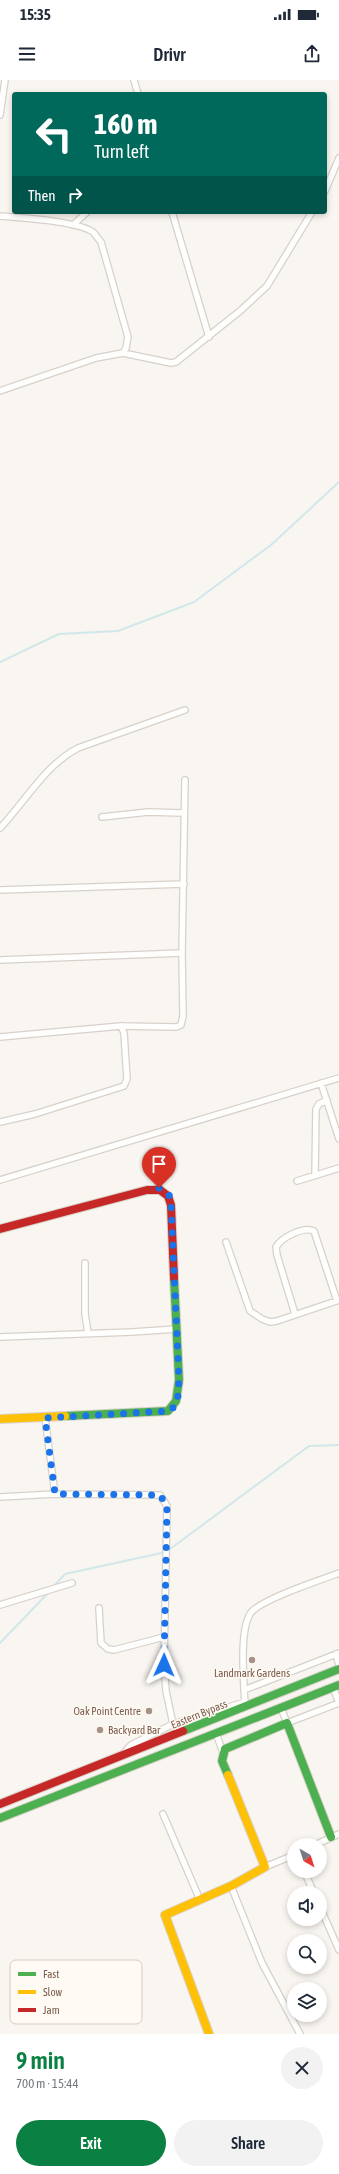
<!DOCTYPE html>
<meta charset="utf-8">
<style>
:root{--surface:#fff;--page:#f2f2f3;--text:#1f2937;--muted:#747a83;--accent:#0b8043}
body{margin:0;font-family:"Asap Condensed",sans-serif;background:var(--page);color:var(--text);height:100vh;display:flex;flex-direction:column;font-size:15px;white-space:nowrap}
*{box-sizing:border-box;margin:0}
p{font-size:13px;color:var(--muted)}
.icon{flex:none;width:22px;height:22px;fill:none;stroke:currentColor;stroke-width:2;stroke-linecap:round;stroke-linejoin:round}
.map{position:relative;height:1954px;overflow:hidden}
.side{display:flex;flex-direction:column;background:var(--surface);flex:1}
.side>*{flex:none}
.guide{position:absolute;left:12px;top:12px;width:315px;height:122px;border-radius:4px;box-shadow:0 2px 6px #0003;background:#00695c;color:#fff;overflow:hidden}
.needle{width:26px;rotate:141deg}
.tools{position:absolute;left:287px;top:1758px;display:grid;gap:8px}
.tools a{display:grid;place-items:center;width:40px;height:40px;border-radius:50%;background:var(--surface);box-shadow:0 2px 6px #0003;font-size:20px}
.pin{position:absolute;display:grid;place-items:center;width:34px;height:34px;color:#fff;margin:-41px -17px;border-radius:50% 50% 50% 0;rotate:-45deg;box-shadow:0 0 4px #0007}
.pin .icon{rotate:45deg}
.me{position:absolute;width:44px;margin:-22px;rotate:1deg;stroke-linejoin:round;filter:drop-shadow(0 0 3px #0008)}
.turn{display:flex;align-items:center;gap:14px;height:84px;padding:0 16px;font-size:18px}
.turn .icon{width:52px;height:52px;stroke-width:2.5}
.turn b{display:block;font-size:28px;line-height:34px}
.then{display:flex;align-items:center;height:38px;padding:0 16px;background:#0003;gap:8px;font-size:15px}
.round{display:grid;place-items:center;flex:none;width:42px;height:42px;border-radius:21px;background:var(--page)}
.summary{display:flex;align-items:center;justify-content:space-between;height:68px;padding:0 16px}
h1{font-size:24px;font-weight:600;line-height:30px;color:var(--accent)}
.button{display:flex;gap:8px;margin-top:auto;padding:8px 16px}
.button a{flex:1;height:46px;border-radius:24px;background:var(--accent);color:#fff;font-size:16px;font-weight:600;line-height:46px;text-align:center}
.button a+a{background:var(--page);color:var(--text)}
.status{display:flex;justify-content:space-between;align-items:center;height:28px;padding:0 20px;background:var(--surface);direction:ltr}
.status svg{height:11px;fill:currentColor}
header{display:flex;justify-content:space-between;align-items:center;height:52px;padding:0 16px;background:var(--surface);font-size:18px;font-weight:600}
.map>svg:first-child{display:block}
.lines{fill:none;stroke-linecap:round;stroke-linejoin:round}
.stream{stroke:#d0e8ea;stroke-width:2}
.street-casing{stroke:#d7d1cb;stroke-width:8}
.fast-casing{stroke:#d9d2cb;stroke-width:10}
.slow-casing{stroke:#d9d2cb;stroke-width:10}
.jam-casing{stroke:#d9d2cb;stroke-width:10}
.street{stroke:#fefefd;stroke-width:5.5}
.fast{stroke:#4caf50;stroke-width:8}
.slow{stroke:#ffc107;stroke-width:8}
.jam{stroke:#c62828;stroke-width:8}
.route{stroke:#1a73e8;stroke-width:7;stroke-dasharray:0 12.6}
.poi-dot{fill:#a69286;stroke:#fffaf3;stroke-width:1.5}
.labels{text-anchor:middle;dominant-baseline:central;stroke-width:3;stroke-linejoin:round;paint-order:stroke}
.poi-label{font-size:11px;fill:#7a5c4d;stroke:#fffaf3}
.street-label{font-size:11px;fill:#7a5c4d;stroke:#fffaf3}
.key{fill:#fffaf3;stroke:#d7cbc1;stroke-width:1}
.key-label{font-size:11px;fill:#7a5c4d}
</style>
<div class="status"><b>15:35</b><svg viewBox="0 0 49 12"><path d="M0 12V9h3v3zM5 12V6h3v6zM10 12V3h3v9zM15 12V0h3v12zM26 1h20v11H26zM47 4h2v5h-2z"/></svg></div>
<header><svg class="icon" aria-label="menu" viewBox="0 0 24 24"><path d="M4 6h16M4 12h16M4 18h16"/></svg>Drivr<svg class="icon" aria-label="share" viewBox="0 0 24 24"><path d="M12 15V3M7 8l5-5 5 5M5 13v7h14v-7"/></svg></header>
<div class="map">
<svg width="339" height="1954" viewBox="0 0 339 1954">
<rect width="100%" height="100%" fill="#f9f5f0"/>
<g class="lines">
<path class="stream" d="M0,582L59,554L118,551L194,522L271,465L339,402
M53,1507L65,1494L166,1472L309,1366L339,1365
M0,1563L49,1512"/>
<g class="street-casing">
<path id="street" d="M134,0L138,14
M0,35L5,0
M325,111L339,78
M172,132L209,257
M0,136C22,138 77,141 93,152C96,155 98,159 101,162L128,257L126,268L123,273
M73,145L87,132
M0,311L96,278L123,273L171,283L176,282L240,231L267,206L312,132
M102,737L148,732L183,733
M0,748C26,721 44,686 78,668L185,630
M0,810L184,804
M0,880L182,873
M0,957L121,946L176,947L181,945L183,936L182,873L185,700
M321,1003L339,1059
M0,1042L35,1034L124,1006L127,999L124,953L121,946
M315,1095L316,1029L319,1024L327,1020
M0,1100L339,998
M297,1101L339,1088
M226,1162L250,1231L262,1239L270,1242L277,1241L339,1220
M85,1183V1234L88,1253
M295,1234L277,1175L276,1167C282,1157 304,1146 314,1151L337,1221
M0,1257L132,1252L177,1249
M45,1338L55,1414L160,1415L167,1426L164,1585L166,1611L173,1644L245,1622
M0,1417L55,1414
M0,1525L72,1503
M99,1528L101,1563L108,1569L114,1570L164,1557
M336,1574L339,1585
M333,1607L339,1623
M244,1610L339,1573
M245,1626C244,1604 239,1552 250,1534C258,1520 321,1500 339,1493
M281,1628L287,1643L339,1623
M216,1653L223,1673
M123,1674L131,1665L173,1644
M163,1734L200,1820
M315,1765L339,1754
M265,1787L294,1775
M304,1791L314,1813
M231,1806L262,1883L300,1954
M320,1827L339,1870"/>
</g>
<g class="fast-casing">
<path id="fast" d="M65,1336L168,1331L176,1321L179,1300L174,1198
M183,1651L339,1589
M228,1695L222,1681L225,1669L287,1643L331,1757
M0,1738L339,1605"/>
</g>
<g class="slow-casing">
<path id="slow" d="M0,1339L65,1336
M209,1954L165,1835L231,1806L265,1787L228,1695"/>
</g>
<g class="jam-casing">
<path id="jam" d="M0,1149L147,1110H160L168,1116L171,1125L174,1198
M0,1724L183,1651"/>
</g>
<use href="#street" class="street"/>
<use href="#fast" class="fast"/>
<use href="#slow" class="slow"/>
<use href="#jam" class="jam"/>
</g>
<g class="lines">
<path class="route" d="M159,1108L170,1116L171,1125L179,1300C178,1311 180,1326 168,1331L45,1338L55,1414L160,1415L167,1426L164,1585"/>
</g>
<g class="poi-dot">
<circle cx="252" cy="1580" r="4"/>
<circle cx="149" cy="1631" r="4"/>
<circle cx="100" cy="1650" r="4"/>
</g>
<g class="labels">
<g class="poi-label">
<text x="252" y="1593">Landmark Gardens</text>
<text x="141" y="1631" text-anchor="end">Oak Point Centre</text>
<text x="108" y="1650" text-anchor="start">Backyard Bar</text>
</g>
<g class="street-label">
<text transform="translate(199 1634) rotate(-22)">Eastern Bypass</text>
</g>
</g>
<rect x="10" y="1880" width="132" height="64" rx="6" class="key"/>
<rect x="18" y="1892" width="18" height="4" fill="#4caf50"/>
<rect x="18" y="1910" width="18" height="4" fill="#ffc107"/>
<rect x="18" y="1928" width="18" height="4" fill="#c62828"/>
<g class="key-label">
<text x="43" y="1898">Fast</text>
<text x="43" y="1916">Slow</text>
<text x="43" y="1934">Jam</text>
</g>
</svg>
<div class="tools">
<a><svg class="needle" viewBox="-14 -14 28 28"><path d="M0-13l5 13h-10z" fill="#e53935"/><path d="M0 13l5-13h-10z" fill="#747a83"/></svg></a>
<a><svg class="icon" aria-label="sound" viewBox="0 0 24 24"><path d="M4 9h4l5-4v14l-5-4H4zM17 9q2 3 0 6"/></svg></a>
<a><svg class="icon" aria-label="search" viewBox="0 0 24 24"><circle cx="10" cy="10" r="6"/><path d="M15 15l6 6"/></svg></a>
<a><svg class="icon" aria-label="layers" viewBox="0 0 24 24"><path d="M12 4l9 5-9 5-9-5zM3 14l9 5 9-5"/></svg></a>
</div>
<div class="pin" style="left:159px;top:1108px;background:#d93025"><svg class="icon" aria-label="arrive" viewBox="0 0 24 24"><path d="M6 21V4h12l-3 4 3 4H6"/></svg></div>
<svg class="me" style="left:164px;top:1585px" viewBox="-20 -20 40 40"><path d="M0-17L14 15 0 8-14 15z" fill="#1a73e8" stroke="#fff" stroke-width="4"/></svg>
<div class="guide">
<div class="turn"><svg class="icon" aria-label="left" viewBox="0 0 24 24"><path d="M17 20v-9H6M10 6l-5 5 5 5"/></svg><div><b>160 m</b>Turn left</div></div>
<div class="then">Then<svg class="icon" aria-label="right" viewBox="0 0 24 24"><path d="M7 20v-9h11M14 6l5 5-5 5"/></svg></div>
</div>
</div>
<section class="side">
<div class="summary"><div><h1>9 min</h1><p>700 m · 15:44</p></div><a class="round"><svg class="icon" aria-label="close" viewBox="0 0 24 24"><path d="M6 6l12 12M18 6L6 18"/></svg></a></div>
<div class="button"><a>Exit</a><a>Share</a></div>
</section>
